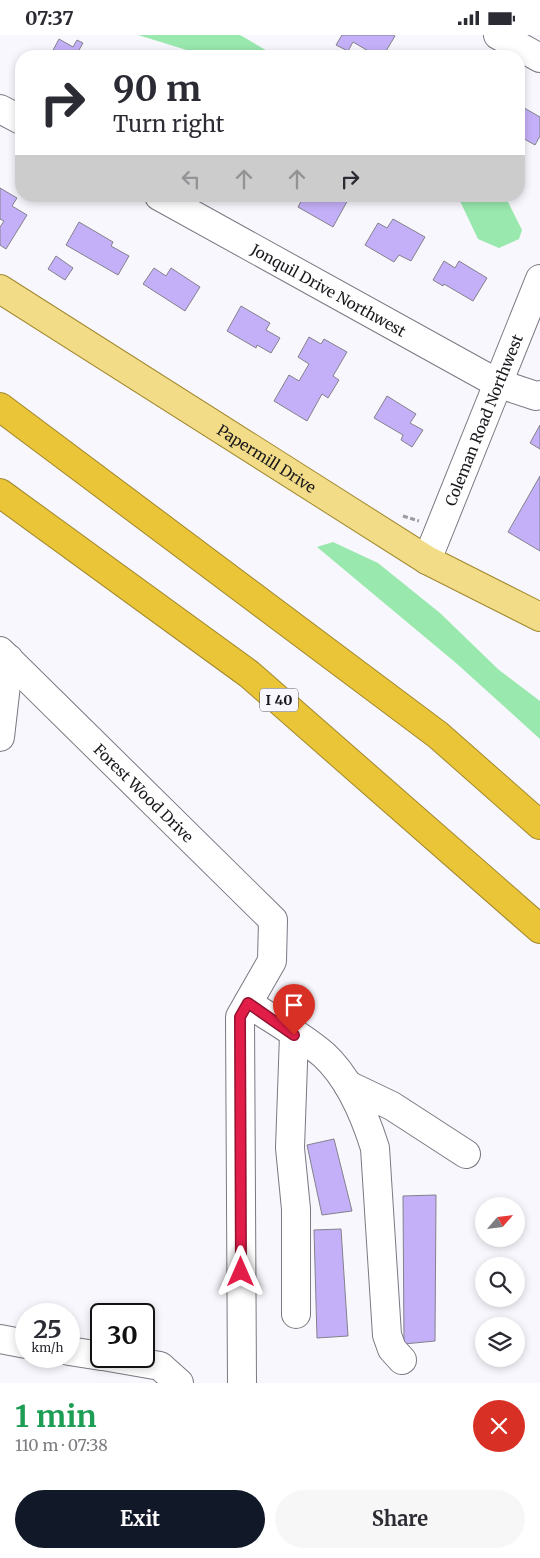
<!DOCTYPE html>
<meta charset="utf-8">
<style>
:root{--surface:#fff;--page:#f7f7f7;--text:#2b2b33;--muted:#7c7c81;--accent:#111827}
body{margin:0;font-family:Merriweather,serif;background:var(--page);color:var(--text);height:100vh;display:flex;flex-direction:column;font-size:19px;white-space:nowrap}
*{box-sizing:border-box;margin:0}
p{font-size:16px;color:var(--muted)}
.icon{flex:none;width:28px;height:28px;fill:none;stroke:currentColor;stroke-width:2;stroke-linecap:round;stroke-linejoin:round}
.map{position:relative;height:1348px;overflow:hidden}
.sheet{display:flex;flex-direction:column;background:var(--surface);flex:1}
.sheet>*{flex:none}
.hud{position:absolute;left:15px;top:15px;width:510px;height:152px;border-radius:20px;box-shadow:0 2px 8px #0003;background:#fff;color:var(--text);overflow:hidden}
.needle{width:32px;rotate:62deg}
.buttons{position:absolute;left:475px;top:1162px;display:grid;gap:10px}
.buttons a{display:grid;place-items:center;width:50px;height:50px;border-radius:50%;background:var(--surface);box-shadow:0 2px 8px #0003;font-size:25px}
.speed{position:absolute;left:15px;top:1268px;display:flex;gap:10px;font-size:25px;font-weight:700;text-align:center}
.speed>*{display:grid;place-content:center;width:65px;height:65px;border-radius:50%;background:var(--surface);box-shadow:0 2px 8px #0003;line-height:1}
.speed small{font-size:12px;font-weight:400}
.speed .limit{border:2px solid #111;border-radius:8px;background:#fff;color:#111}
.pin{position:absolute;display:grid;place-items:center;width:42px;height:42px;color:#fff;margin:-51px -21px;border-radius:50% 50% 50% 0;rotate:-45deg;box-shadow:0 0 5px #0007}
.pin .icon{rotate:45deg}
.me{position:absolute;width:55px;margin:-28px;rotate:0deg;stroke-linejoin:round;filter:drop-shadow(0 0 4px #0008)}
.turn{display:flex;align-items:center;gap:18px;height:105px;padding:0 15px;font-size:22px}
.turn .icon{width:65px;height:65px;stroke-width:2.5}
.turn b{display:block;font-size:35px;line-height:42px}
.lanes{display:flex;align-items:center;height:48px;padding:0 15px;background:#0003;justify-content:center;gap:25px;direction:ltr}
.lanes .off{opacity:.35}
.round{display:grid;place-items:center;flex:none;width:52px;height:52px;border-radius:26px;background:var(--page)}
.head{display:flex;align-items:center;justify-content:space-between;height:85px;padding:0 15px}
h1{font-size:30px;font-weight:700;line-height:38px;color:#1e9e55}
.button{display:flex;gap:10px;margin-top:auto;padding:10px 15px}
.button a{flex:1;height:58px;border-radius:30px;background:var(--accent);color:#fff;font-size:20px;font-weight:700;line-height:58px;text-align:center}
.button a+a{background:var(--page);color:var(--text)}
.status{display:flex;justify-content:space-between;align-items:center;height:35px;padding:0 25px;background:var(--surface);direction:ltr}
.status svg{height:14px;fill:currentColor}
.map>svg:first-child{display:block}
.green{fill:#99e8ae}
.building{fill:#c4b0f8;stroke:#84818b}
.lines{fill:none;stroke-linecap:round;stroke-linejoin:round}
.minor-casing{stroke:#7b7882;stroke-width:30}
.major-casing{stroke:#a1882e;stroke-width:30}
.highway-casing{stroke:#a1882e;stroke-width:30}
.path{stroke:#9b9a9f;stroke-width:3;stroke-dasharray:5 2.5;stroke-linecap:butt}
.minor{stroke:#fff;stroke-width:28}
.major{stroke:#f2dc87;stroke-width:28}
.highway{stroke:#eac537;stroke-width:28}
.route-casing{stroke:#92132f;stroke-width:12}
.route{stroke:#e11d48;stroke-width:9}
.labels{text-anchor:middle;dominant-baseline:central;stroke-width:5;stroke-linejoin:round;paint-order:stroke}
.shield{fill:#f8f7fd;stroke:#5c5b60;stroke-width:1}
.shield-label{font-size:14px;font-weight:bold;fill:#19181c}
.street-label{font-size:15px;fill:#19181c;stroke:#f8f7fd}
</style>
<div class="status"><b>07:37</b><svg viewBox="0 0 49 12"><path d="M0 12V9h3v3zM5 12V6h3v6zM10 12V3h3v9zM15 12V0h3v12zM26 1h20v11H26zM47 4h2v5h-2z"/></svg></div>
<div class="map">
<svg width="540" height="1348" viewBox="0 0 540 1348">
<rect width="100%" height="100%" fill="#f8f7fd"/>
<path class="green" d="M138,0H240L276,21H206Z
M452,161H505L522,195L519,204L499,213L478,204L459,164Z
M333,507L378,528L440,578L499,635L540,666V704L456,628L317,512Z"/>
<path class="building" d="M342,0H393L395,1L383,21H377L353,7L348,16L336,10Z
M59,4L73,12L77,5L83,8L79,15L90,21H50Z
M519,70L540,82V101L535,110L519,101Z
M0,153L17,163L12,171L27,180L6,214L0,210V192L4,186L0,184Z
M304,161H350L333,192L298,172Z
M393,184L425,202L411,226L399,220L394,227L365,210L378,188L387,193Z
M79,187L113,207L111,211L129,221L118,240L66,210Z
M56,221L73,233L65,245L48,234Z
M444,226L455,233L459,226L487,243L473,266L444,249L443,251L433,245Z
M154,233L166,241L171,233L200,252L185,276L143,249Z
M241,271L270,288L266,295L280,303L271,318L257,310L256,313L227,296Z
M309,302L321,309L324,304L347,317L333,341L339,345L328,363L322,359L307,386L274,366L289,340L299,346L309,329L298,322Z
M387,361L416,379L410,388L423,395L412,412L401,405L403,400L374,383Z
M540,390V414L530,408Z
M540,441V516L508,497Z
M334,1104L352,1176L322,1180L307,1110Z
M436,1160L435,1306L404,1309L403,1161Z
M341,1194L348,1301L317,1303L314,1195Z"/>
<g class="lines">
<g class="minor-casing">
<g id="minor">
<path d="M498,0L540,23"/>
<path d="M0,74L21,85"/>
<path id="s1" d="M159,161L497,348L536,361L540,360"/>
<path id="s2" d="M427,525L540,244"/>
<path id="s3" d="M0,616L273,885L272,926L240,982L242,1348"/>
<path d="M0,702L9,624"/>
<path d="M248,968C273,985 302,1001 324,1020C350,1044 365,1081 375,1113L387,1300L392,1314L402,1325"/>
<path d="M294,1000L290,1113L296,1174V1279"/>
<path d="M348,1050L392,1071L466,1119"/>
<path d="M0,1304L26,1309"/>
<path d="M69,1316L101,1321"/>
<path d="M103,1321L160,1331L179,1348"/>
</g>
</g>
<g class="major-casing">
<g id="major">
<path id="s4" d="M0,254L427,525L540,582"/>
</g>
</g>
<g class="highway-casing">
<path id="highway" d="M0,372L438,700L540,790
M0,458L249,639L540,894"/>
</g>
<path class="path" d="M403,481L419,486"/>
<use href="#minor" class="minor"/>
<use href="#major" class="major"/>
<use href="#highway" class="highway"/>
</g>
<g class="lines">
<g class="route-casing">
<path id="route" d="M241,1237L240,982L248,968L294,1000"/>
</g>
<use href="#route" class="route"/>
</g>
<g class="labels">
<rect class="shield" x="260" y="653.5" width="38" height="23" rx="4"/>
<g class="shield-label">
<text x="279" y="665">I 40</text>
</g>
<g class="street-label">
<text stroke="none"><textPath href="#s1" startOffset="194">Jonquil Drive Northwest</textPath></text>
<text stroke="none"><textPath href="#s2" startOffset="151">Coleman Road Northwest</textPath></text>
<text stroke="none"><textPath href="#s4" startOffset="316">Papermill Drive</textPath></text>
<text stroke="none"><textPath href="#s3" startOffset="202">Forest Wood Drive</textPath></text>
</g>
</g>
</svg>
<div class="buttons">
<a><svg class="needle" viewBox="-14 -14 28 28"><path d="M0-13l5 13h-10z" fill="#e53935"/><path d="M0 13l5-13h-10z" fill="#7c7c81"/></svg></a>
<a><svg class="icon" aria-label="search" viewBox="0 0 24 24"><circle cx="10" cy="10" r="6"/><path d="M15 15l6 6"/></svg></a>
<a><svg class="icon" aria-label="layers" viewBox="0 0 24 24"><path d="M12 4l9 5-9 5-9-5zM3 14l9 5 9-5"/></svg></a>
</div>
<div class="speed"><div>25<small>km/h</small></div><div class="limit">30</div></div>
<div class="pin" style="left:294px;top:1000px;background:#d93025"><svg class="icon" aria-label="arrive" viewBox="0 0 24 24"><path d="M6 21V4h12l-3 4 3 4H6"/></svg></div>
<svg class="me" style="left:241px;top:1237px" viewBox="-20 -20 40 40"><path d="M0-17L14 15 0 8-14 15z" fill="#e11d48" stroke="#fff" stroke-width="4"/></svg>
<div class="hud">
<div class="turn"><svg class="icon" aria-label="right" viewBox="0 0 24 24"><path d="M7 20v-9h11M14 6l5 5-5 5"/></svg><div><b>90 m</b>Turn right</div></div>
<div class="lanes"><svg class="icon off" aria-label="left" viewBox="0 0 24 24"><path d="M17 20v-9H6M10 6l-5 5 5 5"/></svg><svg class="icon off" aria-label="ahead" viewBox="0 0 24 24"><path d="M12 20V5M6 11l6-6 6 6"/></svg><svg class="icon off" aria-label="ahead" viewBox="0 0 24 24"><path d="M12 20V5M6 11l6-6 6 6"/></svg><svg class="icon" aria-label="right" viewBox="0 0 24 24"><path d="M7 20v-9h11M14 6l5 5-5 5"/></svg></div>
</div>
</div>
<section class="sheet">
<div class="head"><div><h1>1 min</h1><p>110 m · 07:38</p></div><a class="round" style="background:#d93025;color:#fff"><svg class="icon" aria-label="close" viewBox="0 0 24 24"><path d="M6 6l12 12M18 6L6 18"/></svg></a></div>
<div class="button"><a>Exit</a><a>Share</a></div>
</section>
